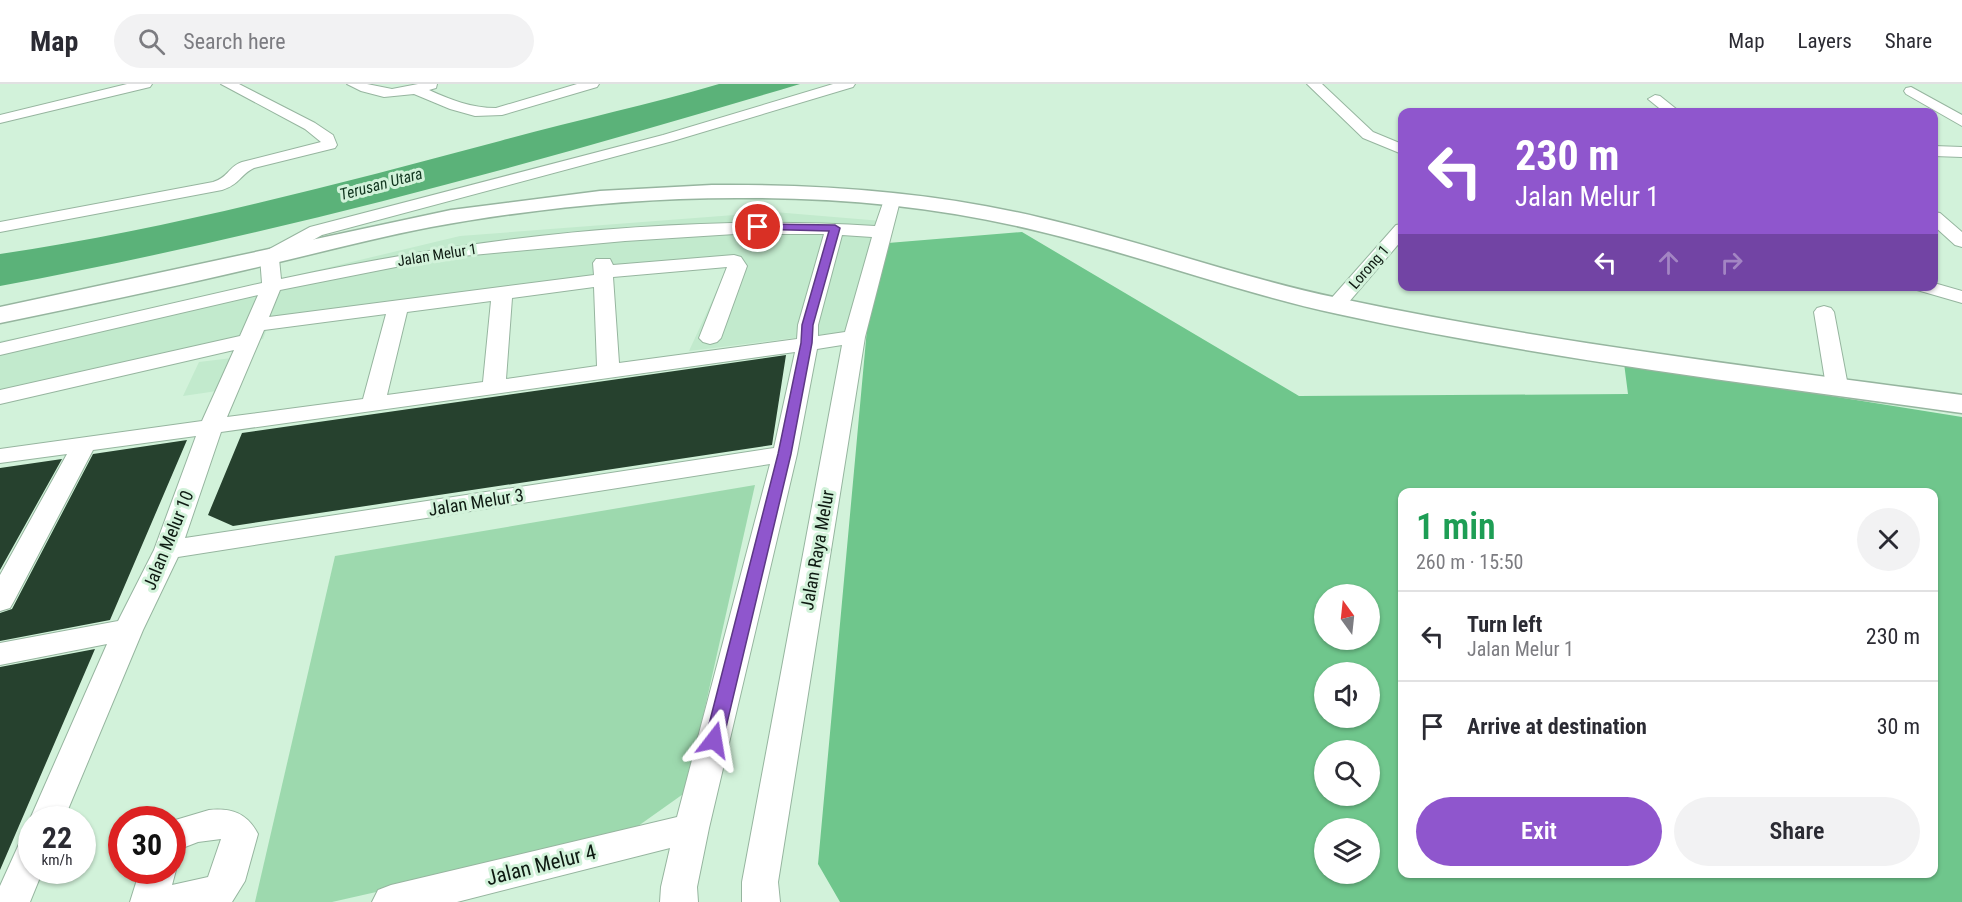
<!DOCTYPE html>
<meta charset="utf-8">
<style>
:root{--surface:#fff;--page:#f2f2f3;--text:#2b2b33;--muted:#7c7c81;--line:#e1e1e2;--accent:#8f56cd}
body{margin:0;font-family:"Roboto Condensed",sans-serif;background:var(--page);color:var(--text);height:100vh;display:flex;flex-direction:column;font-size:22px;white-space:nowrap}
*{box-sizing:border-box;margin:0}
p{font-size:20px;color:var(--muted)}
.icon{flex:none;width:33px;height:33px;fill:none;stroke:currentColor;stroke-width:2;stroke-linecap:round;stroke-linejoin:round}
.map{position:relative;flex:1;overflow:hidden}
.sheet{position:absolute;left:1398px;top:404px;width:540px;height:390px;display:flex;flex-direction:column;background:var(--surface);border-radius:12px;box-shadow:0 2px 4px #0004}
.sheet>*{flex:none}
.banner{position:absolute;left:1398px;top:24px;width:540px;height:183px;border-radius:12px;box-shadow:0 2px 4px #0004;background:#8f56cd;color:#fff;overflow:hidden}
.needle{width:39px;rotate:345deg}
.controls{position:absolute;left:1314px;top:500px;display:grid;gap:12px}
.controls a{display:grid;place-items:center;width:66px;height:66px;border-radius:50%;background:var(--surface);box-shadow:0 2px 4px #0004;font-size:30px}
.speed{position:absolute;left:18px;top:722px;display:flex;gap:12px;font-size:30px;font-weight:700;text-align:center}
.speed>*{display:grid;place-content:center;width:78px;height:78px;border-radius:50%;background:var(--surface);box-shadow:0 2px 4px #0004;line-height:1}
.speed small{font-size:15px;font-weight:400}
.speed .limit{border:9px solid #d22;background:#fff;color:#111}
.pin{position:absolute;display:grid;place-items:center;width:51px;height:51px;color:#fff;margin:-26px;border:3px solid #fff;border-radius:50%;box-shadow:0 2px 6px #0007}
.me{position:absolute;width:66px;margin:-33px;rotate:14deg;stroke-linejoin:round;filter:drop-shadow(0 0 4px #0008)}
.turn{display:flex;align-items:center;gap:21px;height:126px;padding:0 18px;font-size:27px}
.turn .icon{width:78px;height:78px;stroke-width:2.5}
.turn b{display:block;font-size:42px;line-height:51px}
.lanes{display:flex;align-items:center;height:57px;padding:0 18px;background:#0003;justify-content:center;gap:30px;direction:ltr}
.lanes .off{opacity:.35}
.round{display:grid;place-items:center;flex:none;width:63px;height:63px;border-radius:32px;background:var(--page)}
.headline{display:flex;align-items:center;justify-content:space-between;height:102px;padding:0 18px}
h1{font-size:36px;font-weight:600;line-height:45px;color:#1e9e55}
.button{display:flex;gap:12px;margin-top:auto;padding:12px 18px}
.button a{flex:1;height:69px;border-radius:36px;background:var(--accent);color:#fff;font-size:24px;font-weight:600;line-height:69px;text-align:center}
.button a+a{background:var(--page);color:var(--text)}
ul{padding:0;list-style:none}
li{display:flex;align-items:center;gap:18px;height:90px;padding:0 18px;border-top:2px solid var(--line)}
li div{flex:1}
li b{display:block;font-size:22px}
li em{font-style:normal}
header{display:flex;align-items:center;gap:36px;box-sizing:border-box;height:84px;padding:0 30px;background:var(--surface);border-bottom:2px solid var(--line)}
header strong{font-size:28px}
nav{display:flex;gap:33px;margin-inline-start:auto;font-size:21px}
.search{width:420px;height:54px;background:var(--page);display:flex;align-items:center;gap:15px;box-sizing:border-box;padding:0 21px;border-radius:33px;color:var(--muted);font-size:22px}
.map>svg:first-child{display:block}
.built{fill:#c2eacd}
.green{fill:#9dd9ae}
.forest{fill:#6fc68c;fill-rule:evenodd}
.water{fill:#5bb279}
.building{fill:#26412e}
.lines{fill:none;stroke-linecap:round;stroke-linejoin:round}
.minor-casing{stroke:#96b59f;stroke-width:2}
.major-casing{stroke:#96b59f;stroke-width:3}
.minor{fill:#fff;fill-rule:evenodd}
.major{fill:#fff;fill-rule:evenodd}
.route{fill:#8f56cd;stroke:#5d3885;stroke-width:1.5}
.labels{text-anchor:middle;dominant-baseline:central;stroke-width:6;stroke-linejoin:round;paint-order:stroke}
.far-street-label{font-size:15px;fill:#0e1a12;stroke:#d2f2da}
.far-water-label{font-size:16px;font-style:italic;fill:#123720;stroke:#d2f2da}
.street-label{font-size:18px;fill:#0e1a12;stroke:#d2f2da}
.near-street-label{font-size:21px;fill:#0e1a12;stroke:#d2f2da}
</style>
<header>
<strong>Map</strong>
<div class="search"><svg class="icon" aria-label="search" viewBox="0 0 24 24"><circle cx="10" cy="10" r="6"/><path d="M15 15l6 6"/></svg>Search here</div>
<nav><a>Map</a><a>Layers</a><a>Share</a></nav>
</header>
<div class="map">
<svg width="1962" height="818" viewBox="0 0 1962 818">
<rect width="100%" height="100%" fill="#d2f2da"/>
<path class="built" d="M774,128L894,138L867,245L689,267L729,180L612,189L268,242L263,255L0,314V257L97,239L460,152Z
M232,274L217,307L183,312L199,278Z"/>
<path class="green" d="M755,401L686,708L624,752L332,818H255L335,472Z"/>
<path class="forest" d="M1022,148L1299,312L1628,310L1624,279L1962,333V818H840L818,780L867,245L888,159ZM1402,408H1934V789H1402ZM1324,510H1370V555H1324ZM1324,588H1370V633H1324ZM1324,666H1370V711H1324ZM1324,744H1370V789H1324Z"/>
<path class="water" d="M719,0H800C537,79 270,152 0,202V170C170,145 334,101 500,57C573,37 647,21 719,0Z"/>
<path class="building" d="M786,271L772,361L233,442L208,431L242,349Z
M187,356L110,536L0,557V529L12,525L93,370Z
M62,375L0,486V384Z
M95,565L0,786V583Z"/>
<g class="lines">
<g class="minor-casing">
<path id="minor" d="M127,0H152L150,3L0,39V31Z
M221,0H239L315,39L333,51L337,61L335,64L254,84C241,90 239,101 222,106L0,148V138L213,98C229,93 228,83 242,78L321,58L305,45Z
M347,0H367L392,5L418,0H437L436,4L429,6C451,16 471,24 496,24L577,0H599L597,3L502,31L475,32L450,25L414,10L384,13L361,7Z
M833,0H855L853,3L673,57L322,151L279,175L281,195C475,153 677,130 875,142L885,113H897L900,117L865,253L778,798L780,818H742V798L842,261L817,265L797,370L709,744L697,803L698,818H660L661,803L670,764L457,818H372L378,806L391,801L677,733L770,380L178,473L143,546L64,735H32V739L30,735L107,560L0,581V559L118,537L154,466L196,352L93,366L14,517L10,524L0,527V491L67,370L0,379V365L202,337L234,266L0,320V306L240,252L258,211L0,271V259L262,199L260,173L262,169L310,143L663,51ZM735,150H824L798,241L797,255L619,279L613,193L727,183L699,254L703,258L710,260L717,258L721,254L747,182L741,173L734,171L613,181L610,175H596L593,179L594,191L269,233L280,206L421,178L462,172L625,157ZM842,151L872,153L845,248L818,252V241ZM594,203L597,282L506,295L512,214ZM491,217L483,298L387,311L407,228ZM386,230L363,315L227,333L264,246ZM795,268L774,364L185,454L221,348Z
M1307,0H1322L1373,48L1402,60V70L1363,54Z
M1911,3L1962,31V42L1906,10L1904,7L1906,4Z
M1655,11L1660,12L1680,28H1664L1648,15Z
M1934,62L1962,63V73L1934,72Z
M1934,128L1940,129L1962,148V163L1955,161L1934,142Z
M1402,140V156L1342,226H1328L1325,222L1328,218L1396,141Z
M1934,199L1962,207V219L1917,206L1915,202H1934Z
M1824,222L1831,224L1834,228L1848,302L1845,307L1837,309L1829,307L1826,302L1814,228L1817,224Z
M209,726C232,724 247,729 258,750L245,797L232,818H130L140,786H172V779L176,786L172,801L208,793L221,755L198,758L172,768V737Z
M32,756V786H43L30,818H0V802L19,760Z"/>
</g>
<g class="major-casing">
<path id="major" d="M712,101C823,100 934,108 1042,134C1141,157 1238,193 1338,214C1544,258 1754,283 1962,311V329C1754,300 1544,275 1338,230C1237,208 1139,171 1038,147C944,124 847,114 750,114C643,113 536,124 431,143C368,155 307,172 245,186C164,205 82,222 0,239V223L451,126L600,107Z"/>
</g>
<use href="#minor" class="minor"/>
<use href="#major" class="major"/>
</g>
<path class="route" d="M758,140L835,141L840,144L813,241L812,259L791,370L723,656L720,661L714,663L708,661L705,656L778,370L801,259L802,241L829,147L755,145V141Z"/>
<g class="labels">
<g class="far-street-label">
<text transform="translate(437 171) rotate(-9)">Jalan Melur 1</text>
<text transform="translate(1369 183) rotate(-49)">Lorong 1</text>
</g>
<g class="far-water-label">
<text transform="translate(381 100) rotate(-15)">Terusan Utara</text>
</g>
<g class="street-label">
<text transform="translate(476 418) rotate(-9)">Jalan Melur 3</text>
<text transform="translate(168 456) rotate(-68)">Jalan Melur 10</text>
<text transform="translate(817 466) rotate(-80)">Jalan Raya Melur</text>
</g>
<g class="near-street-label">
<text transform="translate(541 781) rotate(-14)">Jalan Melur 4</text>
</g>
</g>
</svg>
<div class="controls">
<a><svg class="needle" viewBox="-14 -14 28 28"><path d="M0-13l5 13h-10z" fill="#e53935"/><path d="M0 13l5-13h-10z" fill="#7c7c81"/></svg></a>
<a><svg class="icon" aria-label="sound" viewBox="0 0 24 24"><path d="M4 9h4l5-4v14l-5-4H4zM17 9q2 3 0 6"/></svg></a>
<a><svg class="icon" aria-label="search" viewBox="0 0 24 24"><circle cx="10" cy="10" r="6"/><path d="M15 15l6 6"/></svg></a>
<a><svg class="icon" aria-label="layers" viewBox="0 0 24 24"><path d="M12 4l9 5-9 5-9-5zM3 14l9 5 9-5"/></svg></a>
</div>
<div class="speed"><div>22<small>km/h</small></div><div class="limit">30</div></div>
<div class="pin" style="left:758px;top:143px;background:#d93025"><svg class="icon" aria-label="arrive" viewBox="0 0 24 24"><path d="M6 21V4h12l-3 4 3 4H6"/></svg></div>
<svg class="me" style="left:714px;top:656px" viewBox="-20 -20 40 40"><path d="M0-17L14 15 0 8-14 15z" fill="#8f56cd" stroke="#fff" stroke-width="4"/></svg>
<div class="banner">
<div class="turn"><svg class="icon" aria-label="left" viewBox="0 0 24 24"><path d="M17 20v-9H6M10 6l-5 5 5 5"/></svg><div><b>230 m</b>Jalan Melur 1</div></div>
<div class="lanes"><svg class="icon" aria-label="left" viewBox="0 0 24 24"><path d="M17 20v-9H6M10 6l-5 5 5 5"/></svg><svg class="icon off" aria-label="ahead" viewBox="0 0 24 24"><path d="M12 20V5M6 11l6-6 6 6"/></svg><svg class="icon off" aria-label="right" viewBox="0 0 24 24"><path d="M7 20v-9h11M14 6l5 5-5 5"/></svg></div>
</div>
<section class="sheet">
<div class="headline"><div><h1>1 min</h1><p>260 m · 15:50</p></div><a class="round"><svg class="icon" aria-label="close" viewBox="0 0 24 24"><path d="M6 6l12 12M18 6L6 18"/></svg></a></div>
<ul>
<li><svg class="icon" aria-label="left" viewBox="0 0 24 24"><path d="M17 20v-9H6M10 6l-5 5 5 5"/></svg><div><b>Turn left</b><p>Jalan Melur 1</p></div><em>230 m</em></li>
<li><svg class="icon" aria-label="arrive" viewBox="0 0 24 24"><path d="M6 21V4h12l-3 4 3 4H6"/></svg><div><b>Arrive at destination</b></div><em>30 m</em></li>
</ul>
<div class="button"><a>Exit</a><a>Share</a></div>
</section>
</div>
